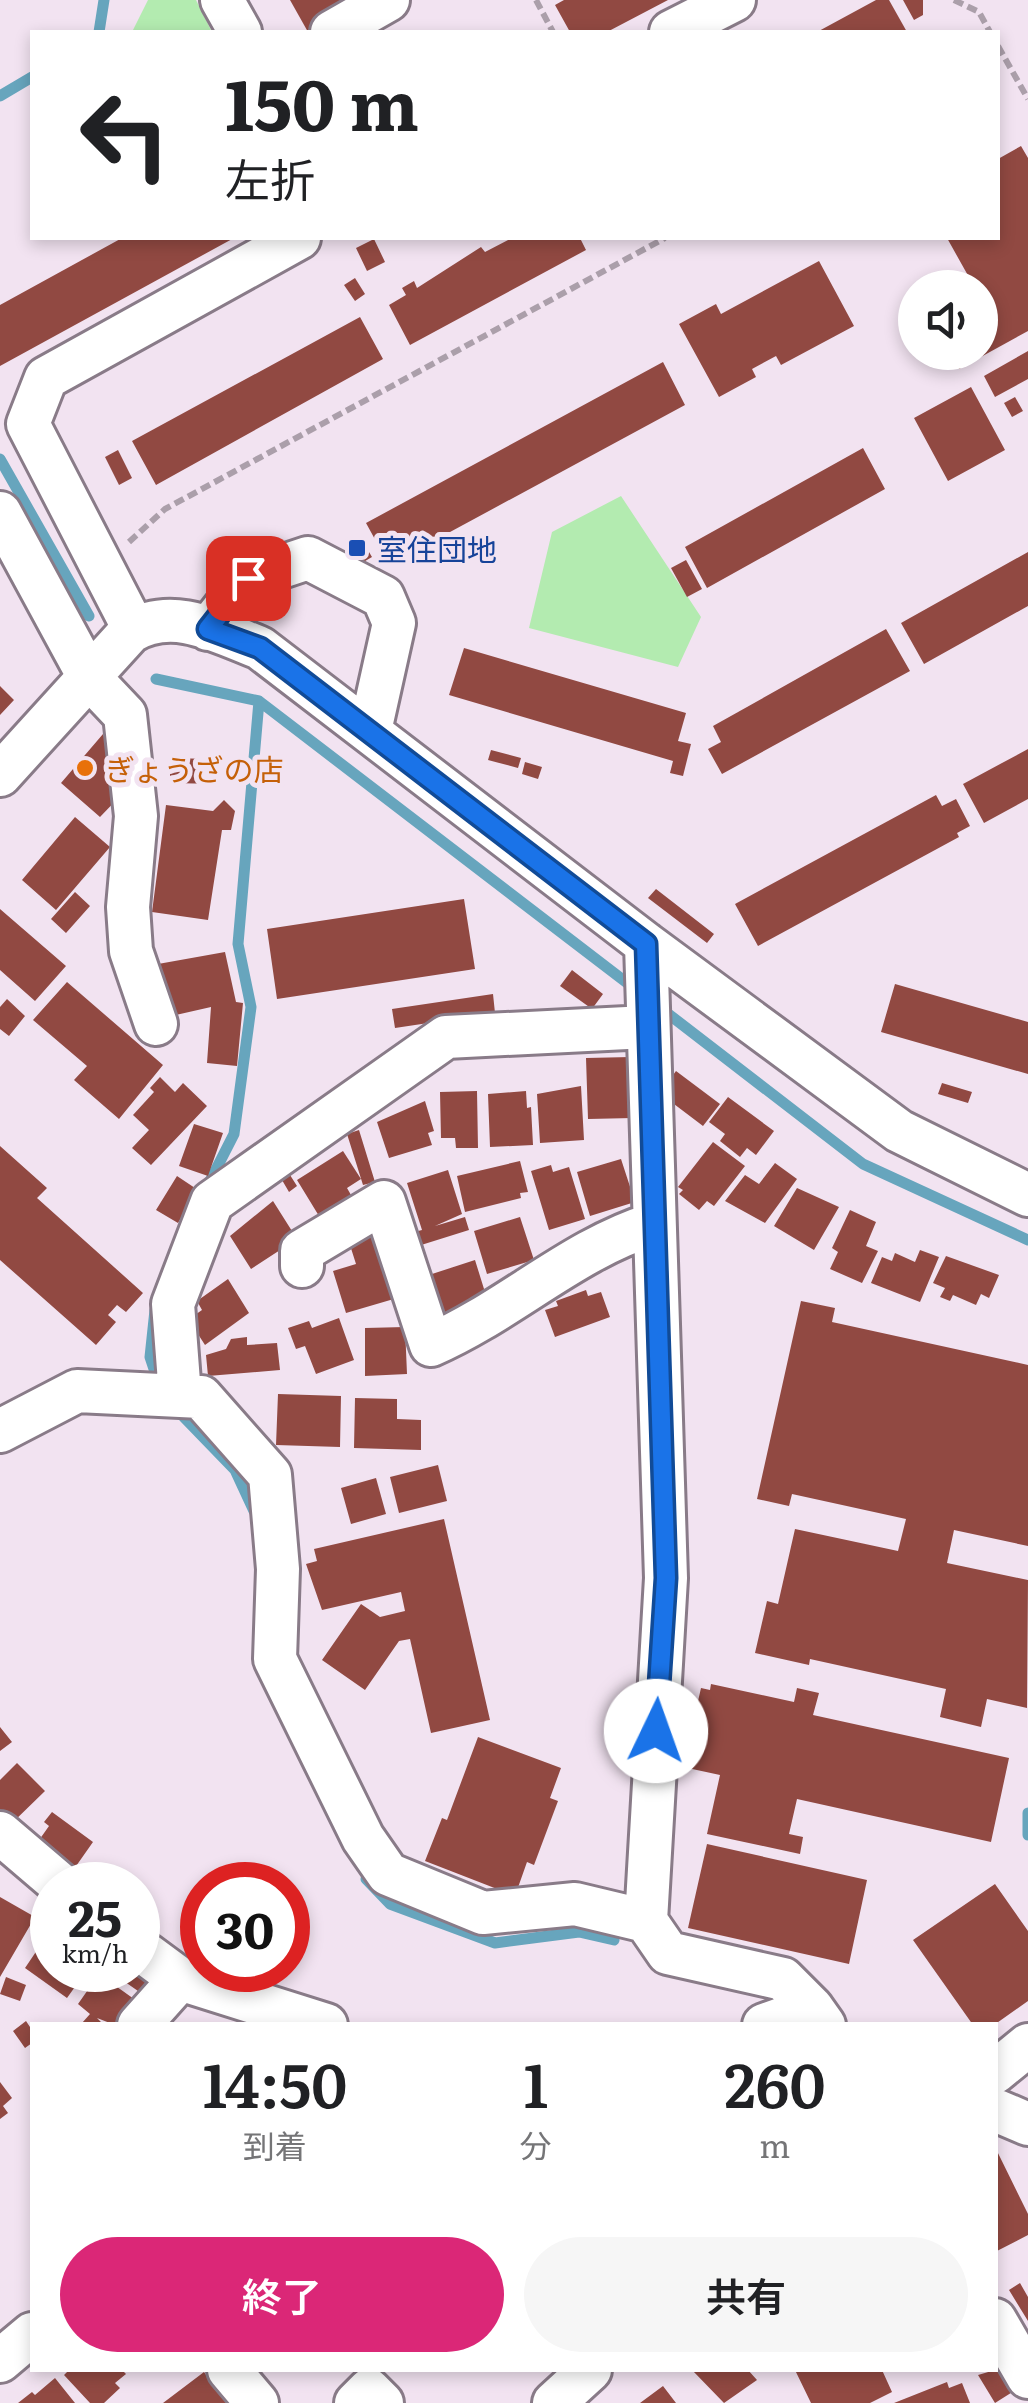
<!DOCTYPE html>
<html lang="ja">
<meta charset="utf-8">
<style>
:root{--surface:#fff;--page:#f6f6f6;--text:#202124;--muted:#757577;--accent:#db2777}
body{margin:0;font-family:Literata,"Noto Sans JP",serif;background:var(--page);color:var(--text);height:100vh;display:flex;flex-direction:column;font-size:38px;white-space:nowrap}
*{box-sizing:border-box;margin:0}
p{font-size:32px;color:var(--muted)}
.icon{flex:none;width:55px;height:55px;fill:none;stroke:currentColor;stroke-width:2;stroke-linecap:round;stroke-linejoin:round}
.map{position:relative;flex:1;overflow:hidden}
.details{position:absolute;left:30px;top:2022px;width:968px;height:350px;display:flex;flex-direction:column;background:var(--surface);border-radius:0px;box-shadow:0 5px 15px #0003}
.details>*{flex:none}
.top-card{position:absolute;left:30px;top:30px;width:970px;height:210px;border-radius:0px;box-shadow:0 5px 15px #0003;background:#fff;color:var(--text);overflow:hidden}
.fabs{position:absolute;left:898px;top:270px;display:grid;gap:20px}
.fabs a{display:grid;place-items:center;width:100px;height:100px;border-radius:50%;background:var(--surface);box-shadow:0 5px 15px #0003;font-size:50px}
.speed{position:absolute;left:30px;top:1862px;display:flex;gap:20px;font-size:50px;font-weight:700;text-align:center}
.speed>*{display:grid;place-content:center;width:130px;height:130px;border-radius:50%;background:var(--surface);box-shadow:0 5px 15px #0003;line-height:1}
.speed small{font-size:25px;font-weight:400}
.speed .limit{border:15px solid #d22;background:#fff;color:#111}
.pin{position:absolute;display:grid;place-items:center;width:85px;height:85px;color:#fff;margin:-42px;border-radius:20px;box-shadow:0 5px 15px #0006}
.me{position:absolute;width:110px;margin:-55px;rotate:3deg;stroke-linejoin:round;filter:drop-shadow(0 0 8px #0008)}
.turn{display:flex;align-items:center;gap:35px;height:210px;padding:0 30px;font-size:45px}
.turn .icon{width:130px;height:130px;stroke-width:2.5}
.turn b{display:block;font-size:70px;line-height:85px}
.eta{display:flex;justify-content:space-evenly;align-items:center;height:170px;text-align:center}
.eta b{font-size:60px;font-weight:600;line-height:70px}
.action{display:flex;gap:20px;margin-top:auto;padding:20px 30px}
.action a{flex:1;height:115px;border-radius:60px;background:var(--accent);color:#fff;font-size:40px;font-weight:600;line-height:115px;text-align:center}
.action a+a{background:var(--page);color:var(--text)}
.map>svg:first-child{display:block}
.green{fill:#b3ebb0}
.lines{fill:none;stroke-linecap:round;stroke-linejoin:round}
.stream{stroke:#67a5bd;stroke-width:11}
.building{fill:#914942}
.minor-casing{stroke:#897b88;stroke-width:48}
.path{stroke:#ab9faa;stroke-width:6;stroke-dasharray:10 5;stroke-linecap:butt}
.minor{stroke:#fff;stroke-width:42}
.route-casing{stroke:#114b97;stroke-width:25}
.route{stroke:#1a73e8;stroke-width:18}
.transit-dot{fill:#1a4fb4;stroke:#f2e3f1;stroke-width:4}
.food-dot{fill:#e8710a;stroke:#f2e3f1;stroke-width:4}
.labels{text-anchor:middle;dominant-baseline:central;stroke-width:10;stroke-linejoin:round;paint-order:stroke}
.transit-label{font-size:30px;fill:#164399;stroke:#f2e3f1;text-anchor:start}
.food-label{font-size:30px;fill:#c56008;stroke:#f2e3f1;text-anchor:start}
</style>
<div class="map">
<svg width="1028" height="2403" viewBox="0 0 1028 2403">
<rect width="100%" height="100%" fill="#f2e3f1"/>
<path class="green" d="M148,0H196L212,32H132Z
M621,496L701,617L678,667L529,628L552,532Z"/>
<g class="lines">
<path class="stream" d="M99,32L104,0
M0,96L32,77
M0,459L89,616
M156,679L259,701L635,989
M658,1006L863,1164L1028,1240
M207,1187L234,1134L251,1007L238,944L259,701
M155,1310L150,1357L159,1384
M176,1409L235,1470L254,1511
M1028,1813V1835
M366,1879L390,1904L495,1943L579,1932L614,1940"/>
</g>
<path class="building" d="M290,0H342L349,12L308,32Z
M564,0H668L607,32H570L555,5Z
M876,0H889L907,32H817Z
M903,0H923V15L914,20Z
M1021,146L1028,158V331L959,369L950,352H980V288H975L947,238H998V159Z
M122,238H234L0,366V305Z
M512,238H580L586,250L410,345L389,305L406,295L402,288L414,281L417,288L481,247L485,252Z
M374,239L385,262L367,271L356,248Z
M819,261L854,326L781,365L776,356L752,369L756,377L719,397L679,324L716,304L721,314Z
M355,278L365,294L355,301L344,285Z
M360,317L383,359L156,485L132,441Z
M1028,351V379L995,397L984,376Z
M663,362L685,405L389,565L366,523Z
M971,387L1005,450L948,481L914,418Z
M1015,397L1023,411L1012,417L1004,403Z
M863,448L885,489L707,588L685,547Z
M118,450L132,478L119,485L105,457Z
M360,537L372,557L360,564L348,545Z
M1028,552V606L924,664L901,623Z
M686,560L702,589L687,597L671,568Z
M886,629L910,671L722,774L708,749L721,742L713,726Z
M464,648L686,713L678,741L691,744L683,776L670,773L673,761L449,695Z
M0,686L14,700L0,715Z
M103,734L124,792L100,817L61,783Z
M1028,749V799L984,823L963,784Z
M491,750L521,758L518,768L488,760Z
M170,758L210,759V767H220L219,784L170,783Z
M525,762L542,767L538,779L522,774Z
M936,795L942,806L956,799L970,826L957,833L959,837L758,946L735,904Z
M224,800L235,811L231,830H222L208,920L152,912L166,805L213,811Z
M75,817L110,847L56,910L22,880Z
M656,889L714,934L707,943L648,898Z
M75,892L90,906L66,933L51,919Z
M464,899L475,969L277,999L267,929Z
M0,909L66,966L35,1001L0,970Z
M225,952L236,1002L243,1003L237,1066L207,1063L211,1007L167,1017L158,964Z
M572,970L603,994L592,1009L560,986Z
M67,982L163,1065L119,1119L74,1080L87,1066L33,1020Z
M895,984L1028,1022V1074L881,1032Z
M493,994L495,1013L395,1028L392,1009Z
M7,999L25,1016L9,1036L0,1029V1007Z
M631,1057L633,1118L588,1119L586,1058Z
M676,1071L720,1104L703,1126L670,1101L668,1082Z
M160,1077L175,1092L183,1083L207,1106L151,1165L132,1148L149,1130L133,1115L154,1092L150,1088Z
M942,1083L972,1092L968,1103L938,1094Z
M581,1086L584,1140L540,1143L537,1094Z
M477,1091L478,1148H456L455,1138H441L440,1092Z
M526,1091L527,1108L531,1107L533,1145L490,1147L488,1094Z
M728,1097L774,1131L756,1155L747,1148L740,1157L720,1141L725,1134L709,1122Z
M425,1101L434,1131L428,1133L432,1145L389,1158L377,1122Z
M194,1124L223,1133L208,1176L179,1166Z
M359,1130L375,1182L363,1185L347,1134Z
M713,1142L745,1166L714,1206L707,1201L699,1210L679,1194L683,1190L678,1187Z
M0,1146L47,1188L37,1198L143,1293L126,1312L117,1305L108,1315L116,1322L96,1345L0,1260Z
M343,1151L361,1179L347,1188L351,1195L319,1216L297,1180Z
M621,1159L635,1202L590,1216L577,1172Z
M520,1161L528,1192L520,1193L521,1198L465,1212L457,1176Z
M775,1163L797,1179L765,1223L725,1201L745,1175L759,1184Z
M551,1165L553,1172L569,1167L585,1219L549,1230L531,1171Z
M448,1170L462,1214L435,1226L465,1217L469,1230L418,1246L414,1232L422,1230L407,1183Z
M290,1175L297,1186L289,1192L282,1180Z
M177,1176L198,1190L178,1223L156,1210Z
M797,1188L839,1207L814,1250L774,1226Z
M273,1201L297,1239L251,1269L230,1236Z
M850,1210L876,1222L866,1246L878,1251L862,1283L830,1269L838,1252L832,1248Z
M520,1217L534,1260L487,1274L474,1231Z
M383,1231L404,1296L346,1313L333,1271L356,1264L349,1242Z
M920,1250L939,1257L920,1302L871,1283L882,1257L892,1261L895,1253L915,1262Z
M946,1256L999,1275L989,1298L981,1294L976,1305L953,1295L950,1301L940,1297L945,1288L933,1283Z
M475,1260L489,1305L448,1324L432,1274Z
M228,1279L249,1313L205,1345L194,1328L198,1326L192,1317L202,1310L197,1301Z
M586,1290L588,1296L601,1292L610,1317L555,1337L545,1310L558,1306L556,1301Z
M801,1301L835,1308L832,1322L1028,1365V1546L954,1530L947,1563L1028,1580L1027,1708L987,1699L981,1727L940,1717L946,1689L810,1659L809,1665L755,1653L767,1601L778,1604L795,1529L898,1551L906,1519L792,1494L789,1506L757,1499Z
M339,1318L354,1360L316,1374L305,1346L296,1349L288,1328L309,1321L312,1328Z
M405,1327L407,1374L365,1376V1328Z
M247,1337V1345L277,1343L280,1370L208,1376L206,1355L226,1349L231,1339Z
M278,1394L341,1396L340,1447L276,1445Z
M355,1398L397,1399V1419L421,1420V1450L354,1448Z
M438,1465L447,1501L399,1513L390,1477Z
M376,1478L386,1514L351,1524L341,1488Z
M444,1519L490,1720L431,1733L410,1639L399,1641L365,1690L322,1660L361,1604L380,1617L405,1611L401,1592L322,1610L306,1564L317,1561L314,1549Z
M711,1684L794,1702L797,1688L819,1693L813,1715L1009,1758L991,1842L797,1799L789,1834L803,1837L800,1854L707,1834L720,1775L683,1767L701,1688L710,1690Z
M0,1727L12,1742L0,1751Z
M478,1737L561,1768L550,1798L558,1801L534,1865L527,1862L515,1896L425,1861L442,1818L447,1820Z
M17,1763L45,1791L8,1827L0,1819V1780Z
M52,1812L93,1842L74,1869L37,1843L49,1826L44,1822Z
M707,1844L867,1880L849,1964L688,1928Z
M995,1884L1028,1931V2001L994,2025H973L913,1940Z
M0,1897L35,1917L0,1977Z
M52,1928V1970H87L67,1998L25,1968Z
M108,1970H138L160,1974L138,1991Z
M99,1974L134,1999L115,2025L97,2018L104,2025L82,2023L90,2014L78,2004Z
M6,1977L26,1985L20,2001L0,1994Z
M26,2021L32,2030V2043L25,2048L13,2031Z
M0,2082L12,2098L3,2106L8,2113L0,2119Z
M995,2147L1028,2214V2235L995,2252Z
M1020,2283L1028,2297V2321L1009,2290Z
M997,2363L1014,2391L995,2403L978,2375L995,2370Z
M69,2370H122L126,2374L115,2383L120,2388L104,2403H90L64,2375Z
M692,2370H748L757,2380L724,2403Z
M795,2370H882L892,2392L870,2403H811Z
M204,2372L212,2383L217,2380L233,2399L227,2403H163Z
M55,2378L75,2403H18L32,2392L35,2395Z
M947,2382L949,2388L962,2383L970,2403H894Z
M663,2386L676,2403H640Z"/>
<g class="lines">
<g class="minor-casing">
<path id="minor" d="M222,0L240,32
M332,32L388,0
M671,32L734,0
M0,513L89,677L125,715L136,816L128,907L131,951L156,1024
M134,629L28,424L46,378L299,238
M208,629L248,578L308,558L383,597L394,623L370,731
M0,775L130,632C172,606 217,631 260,648L646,944L899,1131L1028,1195
M646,944L666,1578L646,1921L668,1953L783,1979L812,2008
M302,1266V1251L384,1202L431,1345C509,1311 574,1248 654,1224
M180,1395L173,1304L212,1202L446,1037L647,1027
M0,1431L77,1391L201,1397L270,1475L278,1569L275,1659L363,1838L388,1874L483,1913L575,1904L646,1921
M0,1833L61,1885
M138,1948L180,1979L326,2025
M139,2025L180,1979
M764,2025L812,2008L824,2025
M995,2072L1028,2045
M995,2110L1028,2124
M995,2320L1028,2377
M0,2361L32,2334
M229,2370L257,2403
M356,2403L369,2390L382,2403
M554,2403L590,2370"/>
</g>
<path class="path" d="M536,0L553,32
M954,0L979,12L990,32
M998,46L1028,99
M129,542L165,509L665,238"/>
<use href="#minor" class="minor"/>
</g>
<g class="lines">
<g class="route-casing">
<path id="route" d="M248,578L208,629L260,648L646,944L666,1578L656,1731"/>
</g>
<use href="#route" class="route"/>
</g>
<rect class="transit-dot" x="347" y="538" width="20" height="20" rx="5"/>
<circle class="food-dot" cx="85" cy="768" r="10"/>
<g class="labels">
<g class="transit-label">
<text x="377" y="548">室住団地</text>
</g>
<g class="food-label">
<text x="105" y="768">ぎょうざの店</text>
</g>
</g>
</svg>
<div class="fabs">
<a><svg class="icon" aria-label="sound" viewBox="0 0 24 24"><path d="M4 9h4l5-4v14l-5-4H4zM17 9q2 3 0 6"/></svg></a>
</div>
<div class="speed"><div>25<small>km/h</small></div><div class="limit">30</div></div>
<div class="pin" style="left:248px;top:578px;background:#d93025"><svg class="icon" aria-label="arrive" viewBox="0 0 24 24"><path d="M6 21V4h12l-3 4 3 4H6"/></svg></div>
<svg class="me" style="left:656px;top:1731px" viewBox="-20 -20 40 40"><circle r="19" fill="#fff"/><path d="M0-13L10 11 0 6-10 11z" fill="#1a73e8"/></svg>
<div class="top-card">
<div class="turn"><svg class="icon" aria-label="left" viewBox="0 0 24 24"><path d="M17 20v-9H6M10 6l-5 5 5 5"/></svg><div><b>150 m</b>左折</div></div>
</div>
<section class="details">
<div class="eta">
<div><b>14:50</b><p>到着</p></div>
<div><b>1</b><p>分</p></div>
<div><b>260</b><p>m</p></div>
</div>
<div class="action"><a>終了</a><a>共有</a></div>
</section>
</div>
